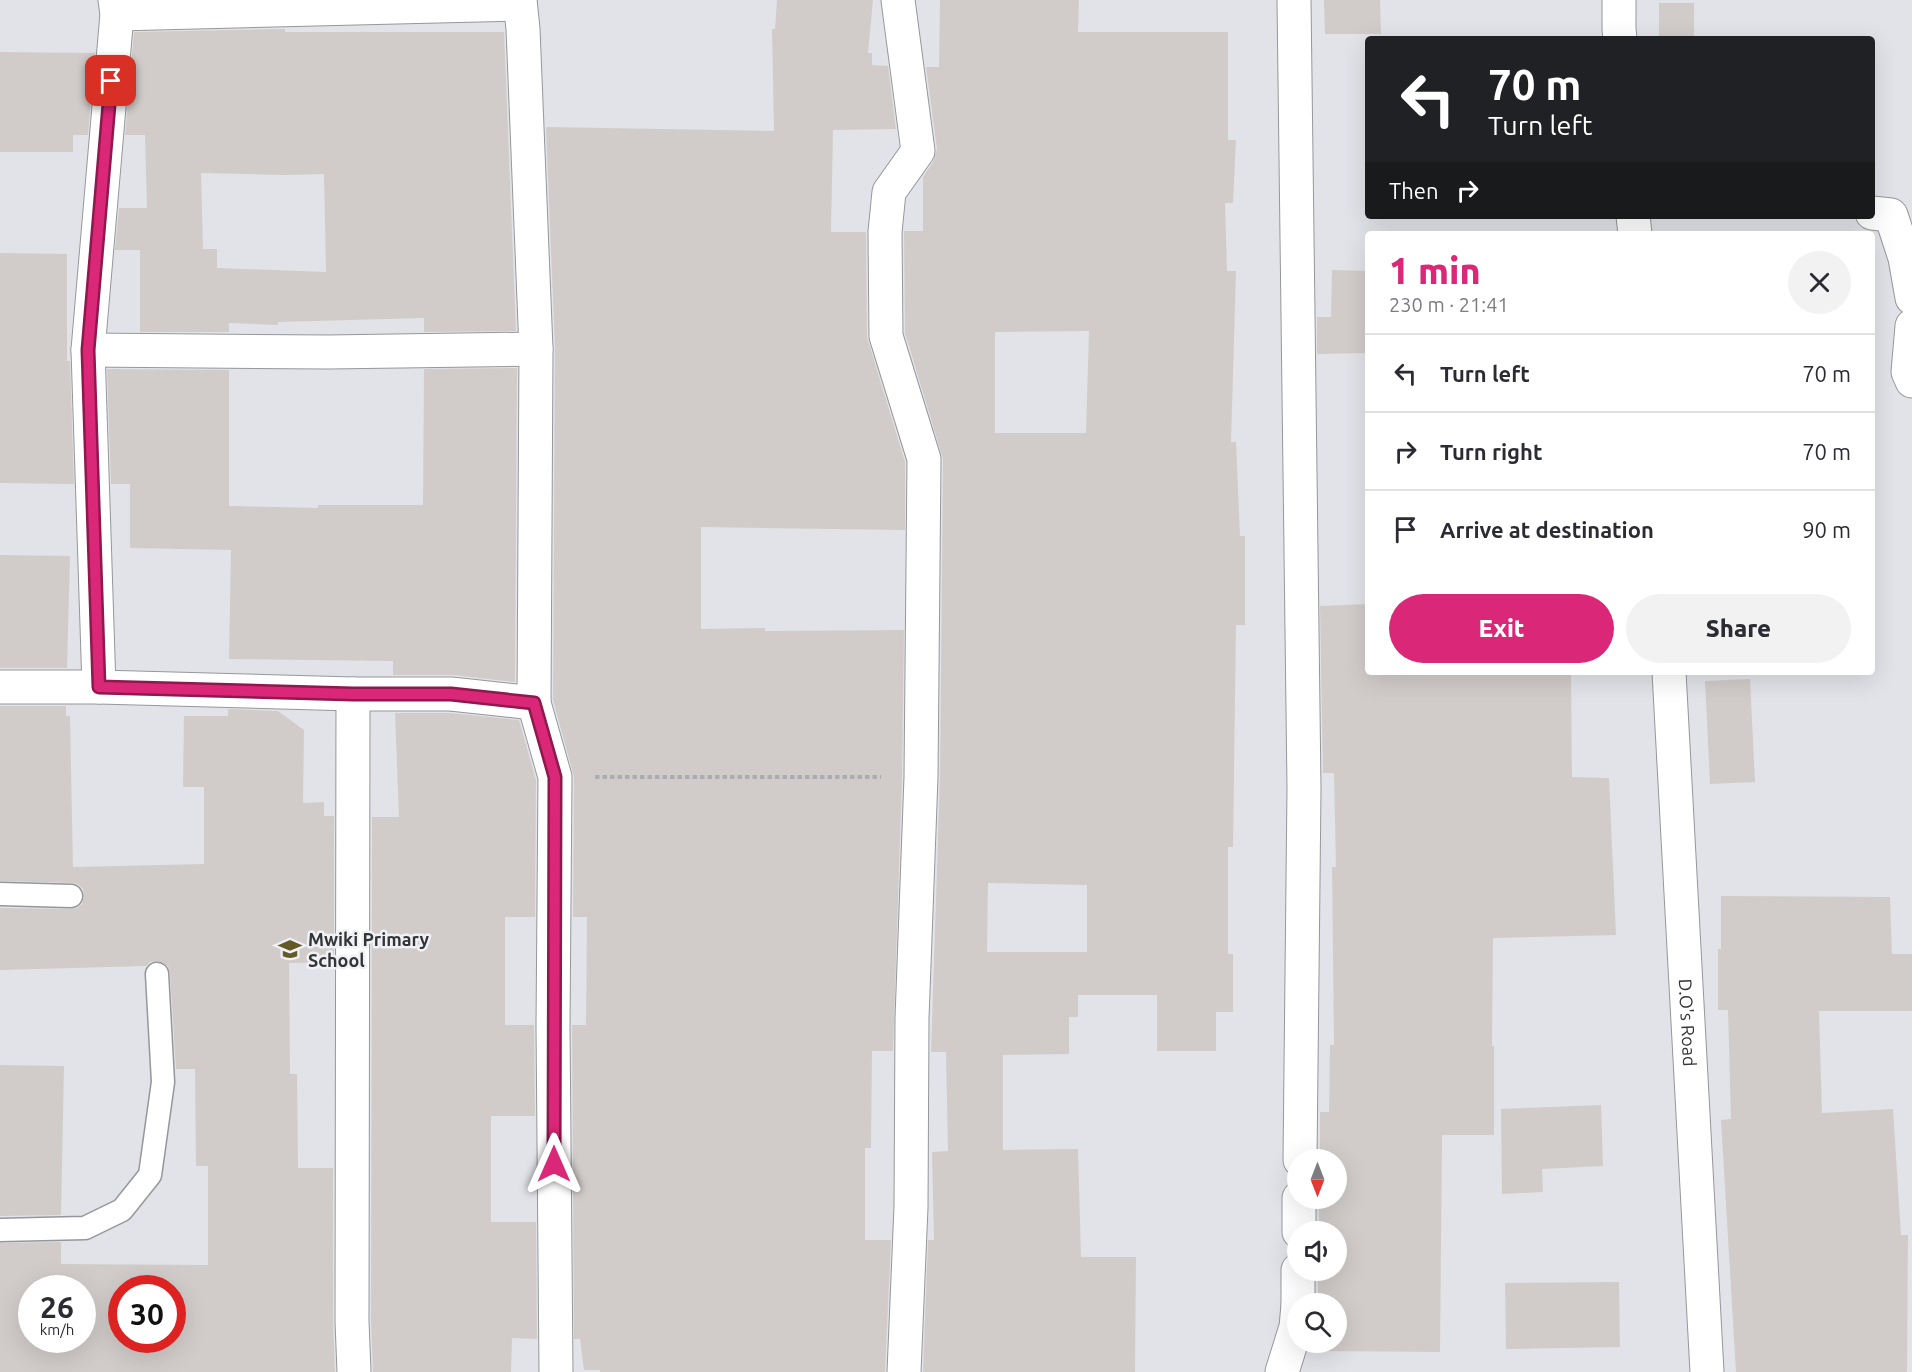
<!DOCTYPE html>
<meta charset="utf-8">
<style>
:root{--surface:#fff;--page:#f2f2f3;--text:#2b2b33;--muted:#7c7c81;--line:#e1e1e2;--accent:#db2777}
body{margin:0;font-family:Ubuntu,sans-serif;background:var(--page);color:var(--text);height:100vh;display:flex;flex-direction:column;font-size:22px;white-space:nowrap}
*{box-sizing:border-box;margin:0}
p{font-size:20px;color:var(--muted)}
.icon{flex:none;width:33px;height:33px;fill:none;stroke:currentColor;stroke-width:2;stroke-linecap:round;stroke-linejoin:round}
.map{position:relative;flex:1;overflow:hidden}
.side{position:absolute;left:1365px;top:231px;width:510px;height:444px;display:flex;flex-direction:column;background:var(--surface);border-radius:6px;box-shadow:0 6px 24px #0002}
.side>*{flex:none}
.guide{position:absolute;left:1365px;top:36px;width:510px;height:183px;border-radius:6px;box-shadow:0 6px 24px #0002;background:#202124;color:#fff;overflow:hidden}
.needle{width:39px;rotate:180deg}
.tools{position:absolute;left:1287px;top:1149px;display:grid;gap:12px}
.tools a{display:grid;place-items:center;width:60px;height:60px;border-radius:50%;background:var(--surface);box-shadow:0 6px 24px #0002;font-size:30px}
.speed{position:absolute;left:18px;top:1275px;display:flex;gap:12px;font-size:30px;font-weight:700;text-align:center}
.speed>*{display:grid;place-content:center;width:78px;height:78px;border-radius:50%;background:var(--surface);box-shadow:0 6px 24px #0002;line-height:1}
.speed small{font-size:15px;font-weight:400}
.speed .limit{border:9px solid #d22;background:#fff;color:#111}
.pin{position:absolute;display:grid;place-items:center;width:51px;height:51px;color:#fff;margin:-26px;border-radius:12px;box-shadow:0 3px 9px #0006}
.me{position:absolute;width:66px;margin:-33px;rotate:0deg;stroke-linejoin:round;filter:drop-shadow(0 0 4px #0008)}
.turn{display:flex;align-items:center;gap:21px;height:126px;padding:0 24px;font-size:27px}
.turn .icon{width:78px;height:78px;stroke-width:2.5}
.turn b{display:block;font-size:42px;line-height:51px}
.then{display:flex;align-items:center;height:57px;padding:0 24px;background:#0003;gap:12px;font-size:22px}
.round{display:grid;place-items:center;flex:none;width:63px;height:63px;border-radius:32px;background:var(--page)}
.headline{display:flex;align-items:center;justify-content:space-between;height:102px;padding:0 24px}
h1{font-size:36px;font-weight:800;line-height:45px;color:var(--accent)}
.action{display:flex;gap:12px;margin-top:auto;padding:12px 24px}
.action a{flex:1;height:69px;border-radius:36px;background:var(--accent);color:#fff;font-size:24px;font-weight:800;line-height:69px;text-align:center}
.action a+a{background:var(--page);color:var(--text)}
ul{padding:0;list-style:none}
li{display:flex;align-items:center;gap:18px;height:78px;padding:0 24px;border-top:2px solid var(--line)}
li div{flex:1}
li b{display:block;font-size:22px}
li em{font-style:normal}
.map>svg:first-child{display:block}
.building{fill:#d1ccc9;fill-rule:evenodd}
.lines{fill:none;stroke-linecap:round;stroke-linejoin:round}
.service-casing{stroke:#96979c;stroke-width:25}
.minor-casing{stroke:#96979c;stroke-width:35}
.path{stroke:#acadb1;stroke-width:4;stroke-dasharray:4.5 3;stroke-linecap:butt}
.service{stroke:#fff;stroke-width:22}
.minor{stroke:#fff;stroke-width:33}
.route-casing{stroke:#8e194d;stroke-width:15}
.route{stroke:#db2777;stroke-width:10}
.labels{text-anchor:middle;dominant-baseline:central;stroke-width:5;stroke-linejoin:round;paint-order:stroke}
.poi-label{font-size:18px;font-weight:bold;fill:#333436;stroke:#eff1f6;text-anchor:start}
.street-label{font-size:18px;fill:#333436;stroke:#eff1f6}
</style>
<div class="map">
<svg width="1912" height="1372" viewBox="0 0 1912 1372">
<rect width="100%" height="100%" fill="#e2e3e8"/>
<path class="building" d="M777,0H873L868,53H872V65L888,66L896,129L833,130L831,232H866L867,337L905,462V530L701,527V629L765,628V631L904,630L902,777L893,1051H872L871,1148H865V1240H891L885,1372H600V1370H584L580,1339H574L572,1025H586L587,917H573L574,777L553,700L555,349L546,127L774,131L772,29H775Z
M940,0H1079L1078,32H1228V140H1236L1233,203H1225L1227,271H1236L1231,442H1236L1240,536H1245V625H1236L1233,847H1228V954H1233V1012H1216V1051H1157V995H1078V1017H1069V1054L1003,1055V1150L1078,1149L1081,1257H1136L1135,1372H923L928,1240H934L932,1152L948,1151L946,1052H931L940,777L943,459L905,333L904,233V231H923V177L933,162L937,149L926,67H939ZM1089,331L1086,433H995V332ZM988,883L1087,885V952H987Z
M1324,0H1380L1381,34H1325Z
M1659,3H1694V39H1659Z
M285,29V32H504L516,331L424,332V318L278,322V325L229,323V332H140V250H115L119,208H147L145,135H125L134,32ZM201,173L284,175L324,174L326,272L217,268V249H203Z
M0,52L95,53L88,135H73V152H0Z
M0,253L67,254V361H70L74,484L0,483Z
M1332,270L1368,271V353L1317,354V317H1331Z
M517,368L515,682L453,675H393V661L229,659L231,550L130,548V484H111L107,369L229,370V506L318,508V505H423L424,369Z
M0,555L70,556L67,668H0Z
M1368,604V672H1571L1572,777L1609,778L1616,935L1493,938L1492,1046H1494V1135H1442L1440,1352L1318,1351V1342H1336V1304H1318V1270H1336V1232H1319V1198H1336V1160H1320V1112H1329L1330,1045H1334L1332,867H1336L1334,773H1323L1320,606Z
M1750,679L1755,782L1710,784L1705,681Z
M0,706H66V716H70L73,867L204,864V787H183L184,716H228V709L278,711L304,730L303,803L324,802V816H334V962L289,963L290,1074H297L298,1168H333V1321L335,1372H0V1243L61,1242V1264L208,1265V1166H196L195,1069H176L170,973L168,966L157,961L150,962L146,966L0,970V908L71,909L77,908L82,904L84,896L83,889L78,884L72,883L0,881ZM32,1288H82V1340H32ZM122,1288H172V1340H122Z
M395,713H450L519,720L536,780L535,917H505V1025H534L535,1116H491V1222H536L537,1339L512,1338L511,1372H373L371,1321L372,817H399Z
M1721,896L1890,897L1892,954H1912V1011H1819L1822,1113L1893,1109L1901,1235H1908L1907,1372H1736L1721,1120L1731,1119L1728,1010H1718V949H1721Z
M0,1065L64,1066L61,1215L0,1216Z
M1601,1105L1603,1166L1542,1169L1543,1192L1502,1194L1501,1109Z
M1619,1282L1620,1347L1506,1349L1505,1283Z"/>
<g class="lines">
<g class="service-casing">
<path id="service" d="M0,894L71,896
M0,1230L85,1228L122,1210L150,1175L163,1082L157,974"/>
</g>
<g class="minor-casing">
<g id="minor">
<path d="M520,0L523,29L536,349L534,703L555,777L553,1026L556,1372"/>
<path d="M898,0L918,151L889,192L885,232L886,336L924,459L921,777L912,1018L911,1207L904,1372"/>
<path d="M1294,0L1304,788L1300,1160"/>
<path d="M1619,0V29L1620,39"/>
<path d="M117,14L520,4"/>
<path d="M1872,213L1891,215L1905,258L1912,298"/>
<path d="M1633,216L1635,234"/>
<path d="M1912,326L1908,372L1912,381"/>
<path d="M88,350L328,352L536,349"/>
<path id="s1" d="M1669,672L1707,1372"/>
<path d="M0,687H99L353,694H451L534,703"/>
<path d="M99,687L88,350L117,14L115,0"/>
<path d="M353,694L352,1321L354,1372"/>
<path d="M1299,1232V1198"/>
<path d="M1298,1304V1270"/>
<path d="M1282,1372L1296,1327L1298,1305"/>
</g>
</g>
<path class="path" d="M595,777H881"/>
<use href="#service" class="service"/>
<use href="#minor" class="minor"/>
</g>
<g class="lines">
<g class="route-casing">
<path id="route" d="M111,81L88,350L99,687L353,694H451L534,703L555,777L554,1164"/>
</g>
<use href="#route" class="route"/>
</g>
<defs>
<g id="school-bare" transform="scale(1.8)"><path d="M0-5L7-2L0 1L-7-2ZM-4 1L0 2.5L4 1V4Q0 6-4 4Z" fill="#645a26" stroke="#eff1f6" stroke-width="2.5" paint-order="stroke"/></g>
</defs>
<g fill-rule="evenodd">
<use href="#school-bare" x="290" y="949"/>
</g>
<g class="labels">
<g class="poi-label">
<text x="308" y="939">Mwiki Primary<tspan x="308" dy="21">School</tspan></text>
</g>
<g class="street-label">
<text stroke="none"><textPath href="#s1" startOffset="351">D.O's Road</textPath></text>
</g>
</g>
</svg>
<div class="tools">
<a><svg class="needle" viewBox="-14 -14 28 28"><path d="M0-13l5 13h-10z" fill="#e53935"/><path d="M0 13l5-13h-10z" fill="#7c7c81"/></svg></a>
<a><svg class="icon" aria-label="sound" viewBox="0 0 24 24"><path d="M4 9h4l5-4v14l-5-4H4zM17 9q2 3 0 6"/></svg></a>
<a><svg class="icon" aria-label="search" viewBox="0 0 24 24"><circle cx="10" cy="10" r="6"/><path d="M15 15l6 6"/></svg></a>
</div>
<div class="speed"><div>26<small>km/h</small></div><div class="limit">30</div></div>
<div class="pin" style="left:111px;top:81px;background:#d93025"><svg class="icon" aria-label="arrive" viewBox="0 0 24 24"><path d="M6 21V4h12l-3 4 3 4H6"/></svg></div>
<svg class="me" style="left:554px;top:1164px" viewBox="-20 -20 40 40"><path d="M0-17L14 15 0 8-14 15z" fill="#db2777" stroke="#fff" stroke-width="4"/></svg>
<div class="guide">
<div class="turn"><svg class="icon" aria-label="left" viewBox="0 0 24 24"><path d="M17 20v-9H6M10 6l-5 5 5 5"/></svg><div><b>70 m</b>Turn left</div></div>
<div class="then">Then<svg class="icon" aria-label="right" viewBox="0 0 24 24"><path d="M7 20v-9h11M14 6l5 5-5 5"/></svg></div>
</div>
<section class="side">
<div class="headline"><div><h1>1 min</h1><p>230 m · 21:41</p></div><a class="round"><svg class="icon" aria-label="close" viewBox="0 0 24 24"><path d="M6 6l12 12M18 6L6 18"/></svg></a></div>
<ul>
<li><svg class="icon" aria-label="left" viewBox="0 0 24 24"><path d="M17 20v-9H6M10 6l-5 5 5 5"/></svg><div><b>Turn left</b></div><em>70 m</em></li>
<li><svg class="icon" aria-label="right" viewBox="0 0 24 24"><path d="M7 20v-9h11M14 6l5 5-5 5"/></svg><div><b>Turn right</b></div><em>70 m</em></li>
<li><svg class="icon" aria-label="arrive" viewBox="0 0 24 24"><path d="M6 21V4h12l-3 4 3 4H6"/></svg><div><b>Arrive at destination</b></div><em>90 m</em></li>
</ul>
<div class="action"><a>Exit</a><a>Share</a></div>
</section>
</div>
